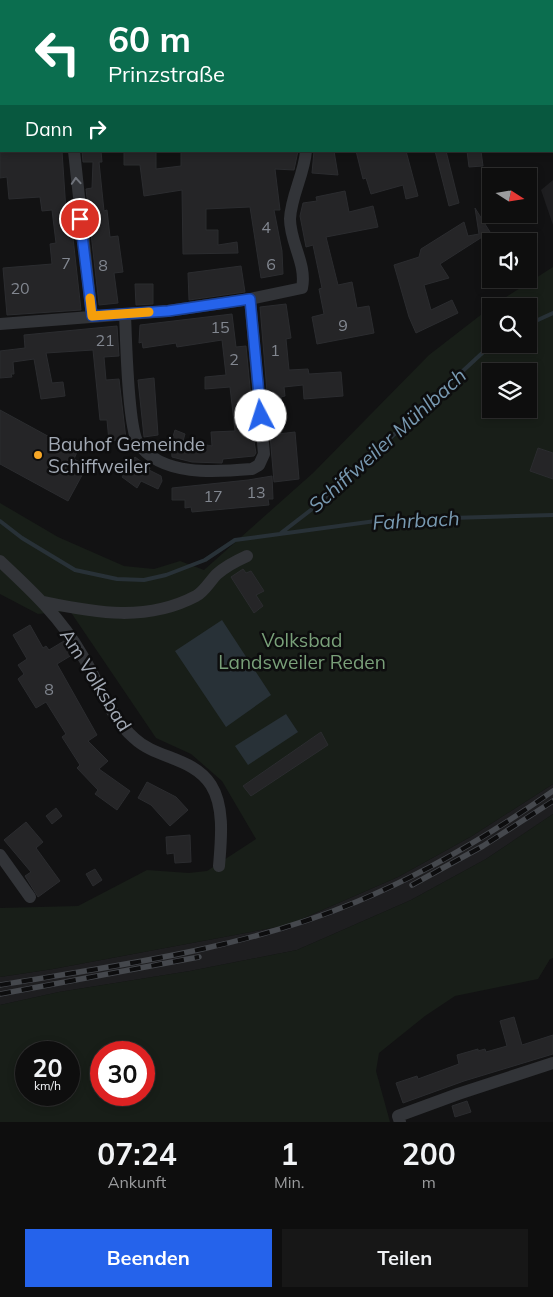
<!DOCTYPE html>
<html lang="de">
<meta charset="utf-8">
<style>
:root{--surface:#0e0e0e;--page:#171717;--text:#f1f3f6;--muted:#9b9c9e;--line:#2e2e2e;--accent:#2563eb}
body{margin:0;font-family:Mulish,sans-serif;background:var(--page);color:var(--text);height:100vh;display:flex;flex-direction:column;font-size:19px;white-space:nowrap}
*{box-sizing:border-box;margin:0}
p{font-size:16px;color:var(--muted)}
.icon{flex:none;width:28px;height:28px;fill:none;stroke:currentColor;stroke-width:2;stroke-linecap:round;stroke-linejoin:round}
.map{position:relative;height:1122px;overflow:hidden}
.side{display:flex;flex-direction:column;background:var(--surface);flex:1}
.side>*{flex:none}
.top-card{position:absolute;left:0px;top:0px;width:554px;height:152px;box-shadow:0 2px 8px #0003,0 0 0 1px var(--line);background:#0b6e4f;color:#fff;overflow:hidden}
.needle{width:32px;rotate:102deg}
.controls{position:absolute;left:482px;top:168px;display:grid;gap:10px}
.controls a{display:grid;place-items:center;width:55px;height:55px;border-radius:0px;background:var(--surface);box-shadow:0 2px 8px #0003,0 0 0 1px var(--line);font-size:25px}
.speed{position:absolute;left:15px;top:1041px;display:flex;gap:10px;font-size:25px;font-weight:700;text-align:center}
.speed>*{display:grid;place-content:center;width:65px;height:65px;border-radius:50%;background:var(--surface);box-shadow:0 2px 8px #0003,0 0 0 1px var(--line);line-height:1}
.speed small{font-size:12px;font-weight:400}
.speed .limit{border:8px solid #d22;background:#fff;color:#111}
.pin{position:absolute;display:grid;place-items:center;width:42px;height:42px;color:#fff;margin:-21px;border:2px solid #fff;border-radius:50%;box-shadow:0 1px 5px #0007}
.me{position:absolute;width:55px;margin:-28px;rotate:355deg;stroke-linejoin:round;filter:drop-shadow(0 0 4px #0008)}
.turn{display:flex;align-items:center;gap:18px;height:105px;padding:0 25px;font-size:22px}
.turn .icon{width:65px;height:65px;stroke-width:2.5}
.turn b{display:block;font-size:35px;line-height:42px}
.then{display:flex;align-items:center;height:48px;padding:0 25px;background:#0003;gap:10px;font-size:19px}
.eta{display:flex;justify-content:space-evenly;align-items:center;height:85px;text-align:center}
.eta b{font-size:30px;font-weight:700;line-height:35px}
.action{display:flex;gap:10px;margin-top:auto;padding:10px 25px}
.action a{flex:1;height:58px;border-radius:0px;background:var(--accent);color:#fff;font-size:20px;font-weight:700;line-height:58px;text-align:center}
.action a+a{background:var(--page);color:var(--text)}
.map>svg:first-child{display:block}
.built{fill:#1e1e20}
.green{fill:#181e18;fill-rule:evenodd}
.water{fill:#283137}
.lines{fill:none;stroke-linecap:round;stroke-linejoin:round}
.stream{stroke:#283137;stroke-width:4}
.building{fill:#252527;stroke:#2b2c2f}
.minor{stroke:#323438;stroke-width:12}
.rail-casing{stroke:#45484d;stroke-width:5.5}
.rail{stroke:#0d0d0e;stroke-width:4;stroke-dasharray:11;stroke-linecap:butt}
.oneway{stroke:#70747c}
.route-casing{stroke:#184099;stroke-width:12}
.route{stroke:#2563eb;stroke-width:9}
.slow{stroke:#f59e0b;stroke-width:9}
.poi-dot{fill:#f7a726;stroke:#0d0d0e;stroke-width:2}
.labels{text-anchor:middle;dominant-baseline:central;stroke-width:5;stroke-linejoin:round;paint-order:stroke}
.number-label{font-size:16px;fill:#828790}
.poi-label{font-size:19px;fill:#a2a9b4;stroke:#0d0d0e;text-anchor:start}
.park-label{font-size:19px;fill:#79a079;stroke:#0d0d0e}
.street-label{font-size:19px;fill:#a2a9b4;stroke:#0d0d0e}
.water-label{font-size:20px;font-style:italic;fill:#7899b1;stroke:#0d0d0e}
</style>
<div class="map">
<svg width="553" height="1122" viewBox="0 0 553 1122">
<rect width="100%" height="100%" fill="#121213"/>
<path class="built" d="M553,180V225L541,190Z
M553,784V814L486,859L411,900L297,950L190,971L59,992L0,1005V977L53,969L288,925L398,877L472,836Z"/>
<path class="green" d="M553,267V784L472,836L398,877L288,925L53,969L0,977V908L78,906L147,870L189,873L207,871L256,839L222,781L191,754L156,738L70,611L38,614L0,594V503L58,537L124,566L154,569L180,561L204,570L313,473L429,355L491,307V344H529V306H492ZM491,371H529V409H491Z
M553,814V958L550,959L538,979L455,996L425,1016L379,1053L376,1071L390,1122H0V1005L59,992L190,971L297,950L411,900L486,859ZM26,1052H69V1095H26ZM101,1052H144V1095H101Z"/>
<path class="water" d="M222,620L271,695L226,727L175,651Z
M286,714L298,732L248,765L235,746Z"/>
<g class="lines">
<path class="stream" d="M529,324L553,313
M0,521L22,538L75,570L117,579L144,580L166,575L205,560L235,540L383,520L553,515
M281,533L320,503L492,344"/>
</g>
<path class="building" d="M0,151H62L66,211H70L81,310L7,315L3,268L52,264L50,244L56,243L52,210L42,211L40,197L9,199L7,177L0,178Z
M82,151H101L102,162H99L104,211L107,210L110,237L118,236L123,272L114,273L118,303L99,305L86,189L92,188L93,162H83Z
M124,151H156V169L181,166V151H298L294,170L275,169L280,210H274L282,251L283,274L261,278L250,207L206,209V230H218V245L237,242L238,253L183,254L182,190L144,196L140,165H124Z
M314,151H334L338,175L312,173Z
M356,151H406L418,196L406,199L403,185L371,194L366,178L363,179Z
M435,151H446L459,203L449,206Z
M467,151H481L483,166L469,167Z
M345,191L349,212L373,206L378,227L326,237L338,285L352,282L357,308L369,306L374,333L317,344L312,317L324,314L319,289L322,288L313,245L306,247L300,216L303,203L317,201L316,197Z
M475,208L490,232L440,264L449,278L424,285L431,310L452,300L458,313L416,333L409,317L394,265L419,257L421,249L464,222L468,236L479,234Z
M241,266L245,292L189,300L188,273Z
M135,284H153V304L136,305Z
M286,304L291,338L286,339L289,370L308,369L309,374L341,372L343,396L304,399L303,385L284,387L285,396L281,397L283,415L269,416L260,307Z
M232,314L236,347L246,346L253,418H250L256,453L254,456L223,459L222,463L192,462L172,457L171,443L175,430L185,434L183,441L212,446L211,432L235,431L230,387L205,389V377L226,375L222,340L177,347L176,343L143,348L142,342L139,343L140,325Z
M117,326L119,356L104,357L106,380L119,379L126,439L109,441L107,420H100L93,350L46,353L52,383L63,382L65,396L41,399L34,359L13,362L14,374H11L12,377L0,378V351L25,348L24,335Z
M154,378L158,435L144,437L138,380Z
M0,410L77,452L74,459L87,466L68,501L0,464Z
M295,432L299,479L274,482L270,435Z
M538,448L553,453V479L530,471Z
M135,457L150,468L149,470L161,476L162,481L158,489L141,481L137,488L122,477Z
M272,476L273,499H268L269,505L192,512L191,507L185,508V500H172V488L248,480Z
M243,569L246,573L251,571L264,591L256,595L263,606L254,613L231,577Z
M30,625L43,648L46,646L49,650L64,641L72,655L57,664L97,735L88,741L108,761L99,769L130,791L117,810L95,794L98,790L77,768L80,765L62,737L66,734L46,702L36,708L18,679L24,674L18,665L27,659L13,635Z
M321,732L328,745L251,796L243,786Z
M147,782L176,797L188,810L170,826L151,805L138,798Z
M56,808L62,816L52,824L46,816Z
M26,822L43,842L36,848L60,881L38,897L25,876L31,872L4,840Z
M190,835L191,862L175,863L174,853L167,854L166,837Z
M95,869L102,880L93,886L86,874Z
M514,1017L522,1045L553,1035V1054L464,1081L403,1103L396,1083L417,1076L418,1079L459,1064L457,1055L478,1049V1051L485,1049L486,1052L507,1046L500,1021Z
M467,1101L471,1112L455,1117L452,1106Z"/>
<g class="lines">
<path class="minor" d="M66,0V1
M156,0L157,1
M424,0L426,1
M79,1L82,0
M193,1L194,0
M396,1V0
M552,66H553
M0,114L1,115
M74,151L92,317
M125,314C126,338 128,427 138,443C161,477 217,472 252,469L259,465L264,454L250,299
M0,324L168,311L250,299L302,288C307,264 290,243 290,219C291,196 304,175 306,151
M0,561C31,590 61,618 82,655C99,682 109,716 134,738C156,759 193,757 211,785C225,807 221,841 219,866
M44,602C96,613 147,622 196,596C204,592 210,581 217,574C226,566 236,561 247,556
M0,855L30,897
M400,1122L398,1116L458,1094L553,1063"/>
<g class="rail-casing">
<path id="rail" d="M412,885L483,846L553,801
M0,985C120,965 243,949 356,902C426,873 491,834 553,791
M0,994L199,957"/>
</g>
<use href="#rail" class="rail"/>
</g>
<defs><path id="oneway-chevron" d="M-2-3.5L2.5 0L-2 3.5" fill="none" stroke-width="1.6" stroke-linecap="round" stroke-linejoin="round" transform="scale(1.25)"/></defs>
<use class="oneway" href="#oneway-chevron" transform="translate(76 181) rotate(-94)"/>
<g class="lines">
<g class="route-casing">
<path id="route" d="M80,219L92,316L168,311L250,299L261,416"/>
</g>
<use href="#route" class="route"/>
<path class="slow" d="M90,298L92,316L149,312"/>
</g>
<circle class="poi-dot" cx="38" cy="455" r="5"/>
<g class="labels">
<g class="number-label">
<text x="266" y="227">4</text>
<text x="66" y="263">7</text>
<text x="271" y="264">6</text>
<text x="103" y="265">8</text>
<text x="20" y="288">20</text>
<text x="343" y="325">9</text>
<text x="220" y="327">15</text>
<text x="105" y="340">21</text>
<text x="275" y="350">1</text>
<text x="234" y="359">2</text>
<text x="256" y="492">13</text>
<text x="213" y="496">17</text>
<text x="49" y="689">8</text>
</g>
<g class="poi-label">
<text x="48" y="444">Bauhof Gemeinde<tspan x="48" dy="22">Schiffweiler</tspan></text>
</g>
<g class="park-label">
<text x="302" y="640">Volksbad<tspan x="302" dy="22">Landsweiler Reden</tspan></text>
</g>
<g class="street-label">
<text transform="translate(96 680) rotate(58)">Am Volksbad</text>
</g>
<g class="water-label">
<text transform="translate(387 440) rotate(-42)">Schiffweiler Mühlbach</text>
<text transform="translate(416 520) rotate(-3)">Fahrbach</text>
</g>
</g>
</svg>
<div class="controls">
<a><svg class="needle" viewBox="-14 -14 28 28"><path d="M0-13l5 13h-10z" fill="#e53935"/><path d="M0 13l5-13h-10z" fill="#9b9c9e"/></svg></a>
<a><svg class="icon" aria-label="sound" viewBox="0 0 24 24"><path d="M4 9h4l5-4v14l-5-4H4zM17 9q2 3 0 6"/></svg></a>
<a><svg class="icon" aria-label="search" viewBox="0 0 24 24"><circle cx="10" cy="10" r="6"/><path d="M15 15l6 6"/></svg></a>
<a><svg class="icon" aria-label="layers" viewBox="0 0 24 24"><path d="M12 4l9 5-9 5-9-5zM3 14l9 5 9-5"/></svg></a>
</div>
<div class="speed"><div>20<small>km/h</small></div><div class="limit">30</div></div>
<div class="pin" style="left:80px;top:219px;background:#d93025"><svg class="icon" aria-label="arrive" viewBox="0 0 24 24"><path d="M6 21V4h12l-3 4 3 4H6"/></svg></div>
<svg class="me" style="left:261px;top:416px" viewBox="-20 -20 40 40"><circle r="19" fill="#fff"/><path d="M0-13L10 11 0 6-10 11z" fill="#2563eb"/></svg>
<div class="top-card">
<div class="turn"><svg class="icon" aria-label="left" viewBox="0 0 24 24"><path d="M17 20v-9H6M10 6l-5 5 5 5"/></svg><div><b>60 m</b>Prinzstraße</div></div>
<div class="then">Dann<svg class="icon" aria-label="right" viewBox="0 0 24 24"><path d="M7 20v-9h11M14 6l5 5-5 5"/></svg></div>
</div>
</div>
<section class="side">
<div class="eta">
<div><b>07:24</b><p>Ankunft</p></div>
<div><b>1</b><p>Min.</p></div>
<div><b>200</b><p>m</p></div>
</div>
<div class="action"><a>Beenden</a><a>Teilen</a></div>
</section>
